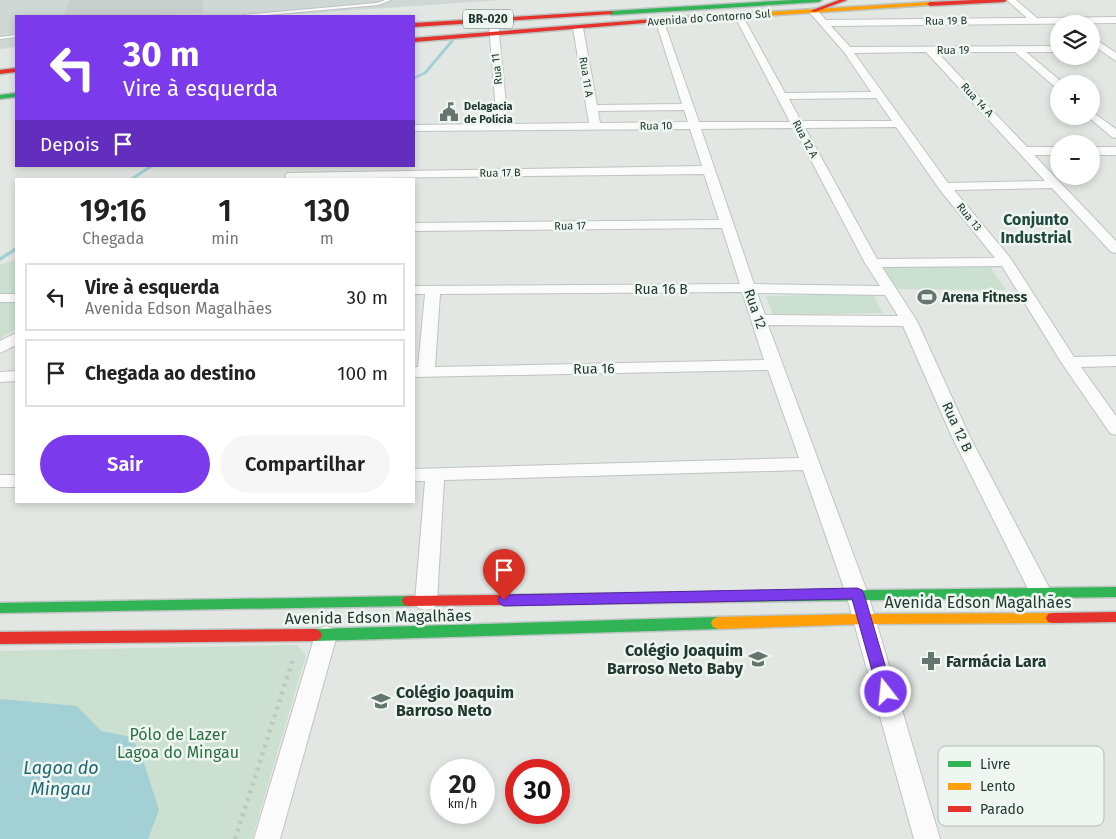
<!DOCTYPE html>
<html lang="pt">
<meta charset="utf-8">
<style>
:root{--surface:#fff;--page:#f6f6f6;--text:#222;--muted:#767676;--line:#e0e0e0;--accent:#7c3aed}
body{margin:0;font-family:"Fira Sans",sans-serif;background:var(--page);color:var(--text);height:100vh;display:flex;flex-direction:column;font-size:19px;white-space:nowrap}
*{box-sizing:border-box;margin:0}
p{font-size:16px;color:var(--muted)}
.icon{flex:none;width:28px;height:28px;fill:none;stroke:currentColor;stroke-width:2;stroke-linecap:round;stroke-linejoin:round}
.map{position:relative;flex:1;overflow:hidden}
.drawer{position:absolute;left:15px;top:178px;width:400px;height:325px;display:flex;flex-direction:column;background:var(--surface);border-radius:0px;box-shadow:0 2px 8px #0003}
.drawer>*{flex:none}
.hud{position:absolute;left:15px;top:15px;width:400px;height:152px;border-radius:0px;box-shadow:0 2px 8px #0003;background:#7c3aed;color:#fff;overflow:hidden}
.tools{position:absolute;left:1050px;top:15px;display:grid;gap:10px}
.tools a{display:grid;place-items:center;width:50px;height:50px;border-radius:50%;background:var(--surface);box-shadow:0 2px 8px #0003;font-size:25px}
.speed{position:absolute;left:430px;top:759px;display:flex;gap:10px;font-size:25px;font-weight:700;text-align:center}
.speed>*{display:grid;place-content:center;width:65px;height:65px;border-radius:50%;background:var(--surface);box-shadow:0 2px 8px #0003;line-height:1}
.speed small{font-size:12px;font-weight:400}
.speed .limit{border:8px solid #d22;background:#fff;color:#111}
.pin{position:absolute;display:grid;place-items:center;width:42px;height:42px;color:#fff;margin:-51px -21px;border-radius:50% 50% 50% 0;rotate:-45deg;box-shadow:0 0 5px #0007}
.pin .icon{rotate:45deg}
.me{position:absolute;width:55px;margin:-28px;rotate:344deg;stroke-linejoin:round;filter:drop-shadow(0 0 4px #0008)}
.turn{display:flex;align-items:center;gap:18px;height:105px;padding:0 25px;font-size:22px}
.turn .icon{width:65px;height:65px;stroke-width:2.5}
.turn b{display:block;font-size:35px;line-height:42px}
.then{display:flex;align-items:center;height:48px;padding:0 25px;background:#0003;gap:10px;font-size:19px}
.eta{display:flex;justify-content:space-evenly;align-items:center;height:85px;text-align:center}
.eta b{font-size:30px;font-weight:600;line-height:35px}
.primary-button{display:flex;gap:10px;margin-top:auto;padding:10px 25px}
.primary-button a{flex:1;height:58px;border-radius:30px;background:var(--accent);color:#fff;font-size:20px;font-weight:600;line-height:58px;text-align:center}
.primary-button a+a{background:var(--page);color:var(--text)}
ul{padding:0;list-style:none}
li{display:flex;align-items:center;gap:15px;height:68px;margin:0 10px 8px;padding:0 15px;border:2px solid var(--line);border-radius:0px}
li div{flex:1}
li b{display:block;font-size:19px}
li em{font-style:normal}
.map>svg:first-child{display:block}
.built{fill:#cfd8d4}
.green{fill:#cbe0d0}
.water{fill:#a3d0d4}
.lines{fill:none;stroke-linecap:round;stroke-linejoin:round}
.stream{fill:#a3d0d4;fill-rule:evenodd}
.building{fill:#c8cecb;stroke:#cbd0cd}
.lane-casing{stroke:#bfc4c1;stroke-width:2}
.street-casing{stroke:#bfc4c1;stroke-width:2}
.fast-casing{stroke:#bdc5c1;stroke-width:3}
.slow-casing{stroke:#bdc5c1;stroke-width:3}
.jam-casing{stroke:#bdc5c1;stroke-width:3}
.path{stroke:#bfc7c5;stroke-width:4.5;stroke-dasharray:3 5;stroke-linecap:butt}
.lane{fill:#fbfbfb;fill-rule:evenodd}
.street{fill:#fbfbfb;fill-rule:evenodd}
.fast{fill:#30b455;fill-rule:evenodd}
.slow{fill:#ff9f0a;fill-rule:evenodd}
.jam{fill:#e5322d;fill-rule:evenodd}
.route{fill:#7c3aed;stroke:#51269a}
.labels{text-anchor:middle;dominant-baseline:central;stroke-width:5;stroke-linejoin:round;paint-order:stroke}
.far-street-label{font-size:11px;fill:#213931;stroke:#eff6f2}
.far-poi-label{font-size:11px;font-weight:bold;fill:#213931;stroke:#eff6f2;text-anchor:start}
.shield{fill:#eff6f2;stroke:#5f726b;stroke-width:1}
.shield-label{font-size:12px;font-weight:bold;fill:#213931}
.street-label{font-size:14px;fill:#213931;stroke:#eff6f2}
.poi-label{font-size:14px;font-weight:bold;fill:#213931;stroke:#eff6f2;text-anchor:start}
.far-district-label{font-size:16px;font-weight:bold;fill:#1e4a3d;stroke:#eff6f2}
.near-street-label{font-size:16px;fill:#213931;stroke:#eff6f2}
.near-poi-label{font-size:16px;font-weight:bold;fill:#213931;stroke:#eff6f2;text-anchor:start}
.near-park-label{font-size:16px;fill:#2c6e43;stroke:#eff6f2}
.near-water-label{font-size:18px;font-style:italic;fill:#1d6772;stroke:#eff6f2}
.key{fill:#eff6f2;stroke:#b1bdb8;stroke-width:1}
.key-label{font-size:14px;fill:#213931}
</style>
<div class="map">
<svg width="1116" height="839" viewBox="0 0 1116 839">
<rect width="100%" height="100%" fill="#e2e7e4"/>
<path class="built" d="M0,0H503L266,16H16V47L0,49Z"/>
<path class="green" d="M16,259V295H0V265Z
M989,265L1006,290L892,289L880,266Z
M873,294L883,313L773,315L766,296Z
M0,303H16V329L0,339Z
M297,645L306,655L252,839H0V651Z"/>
<path class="water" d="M0,699L77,706L101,731L132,737L143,760L159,810L148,839H0Z"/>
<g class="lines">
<path class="stream" d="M451,40L454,41L426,74L414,79V77L424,72Z
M149,166H154L134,179H129Z
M14,248H16V251L0,261V257Z"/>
</g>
<path class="building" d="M70,0H202L203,12L152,16H64Z"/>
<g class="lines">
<g class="lane-casing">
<path id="lane" d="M385,0H391L378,5L255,16H241L243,15L377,3Z
M16,35V37L0,39V37Z"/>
</g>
<g class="street-casing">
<path id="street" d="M1007,0H1016L1037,18L1116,17V23L831,26L850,47L1059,46V52H1026L1063,83L1059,84V88L1055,87L1015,52H937L1027,147H1059V155H1034L1116,241V253L1111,252L1052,188L954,190L1011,259L1074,357L1116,356V366L1081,367L1116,416V435L1110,433L1061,362L1002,266L882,267L917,321L970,437L1052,593L1049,599L1041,601L1033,599L952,437L903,326L768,325L868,594L940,839H914L846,594L803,470L444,480L437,602L434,608L426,610L418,608L415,602L425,481H414V469L799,458L768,370L414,377V367H418L425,294H414V286L740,284L722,228L414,231V223L719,220L704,174L287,179L285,176L287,173L702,166L690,129L414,131V125L497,124L489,25L507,15L511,18L499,26V34L508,124L589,123L573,28L578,25L583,28L597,105L682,104L656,22L660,19L664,22L699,122H790L734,15L735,13H741L742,15L785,93L871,92L844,52L810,13V9H816L826,20L1027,18ZM926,52L1045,181L948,183L854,53ZM876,98L892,121H801L789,99ZM684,110L688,122L600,123L598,111ZM896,127L940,190L995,258L877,259L805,128ZM794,128L865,263L880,286L754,284L701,129ZM742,292L764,360L435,367L440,294ZM757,293L885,295L898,316L765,315Z
M1091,36L1116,53V61L1091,44Z
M1091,111L1116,129V138L1112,137L1087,116H1091Z
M1091,147H1116V155H1091Z
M0,294H16V302H0Z
M16,333V345L0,353V341Z
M16,371V381L0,382V372Z
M0,475H16V487H0Z
M326,626L334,629L337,635L280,839H254L315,635L318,629Z"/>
</g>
<g class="fast-casing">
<path id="fast" d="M793,0H822L819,2L611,15L608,13L611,11Z
M16,93V97L0,99V95Z
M1116,587V597L733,602L728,601L726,597L728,593L733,592Z
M409,596L414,597L416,601L414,605L409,606L0,613V603Z
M718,617L723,619L725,623L723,627L718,629L315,641L310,639L308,635L310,631L315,629Z"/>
</g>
<g class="slow-casing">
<path id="slow" d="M930,2L932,5L667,22L664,20L667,18Z
M1053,613L1058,614L1060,618L1058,622L1053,623L865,624L718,629L713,627L711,623L713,619L718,617L865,614Z"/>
</g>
<g class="jam-casing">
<path id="jam" d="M839,0H847L815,12L810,11Z
M974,0H1007L1004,2L930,6L927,4L930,2Z
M611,11L613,14L414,27V23Z
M667,18L669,21L414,42V38Z
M16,68V72L0,74V70Z
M733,592L738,593L740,597L738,601L733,602L409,606L404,605L402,601L404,597L409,596Z
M1116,612V622L1053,623L1048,622L1046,618L1048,614L1053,613Z
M315,629L320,631L322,635L320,639L315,641L0,644V632Z"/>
</g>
<path class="path" d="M235,839L294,656"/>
<use href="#lane" class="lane"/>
<use href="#street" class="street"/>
<use href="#fast" class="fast"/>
<use href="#slow" class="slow"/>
<use href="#jam" class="jam"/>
</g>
<path class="route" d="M857,588L862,590L864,594L893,692L891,697L886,699L880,697L878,692L852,599L504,606L500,604L498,600L500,596L504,595Z"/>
<defs>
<g id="civic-bare" transform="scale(1.5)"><path d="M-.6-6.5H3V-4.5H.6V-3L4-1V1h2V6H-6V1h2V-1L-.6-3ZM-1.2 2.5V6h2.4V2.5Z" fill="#657670" stroke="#eff6f2" stroke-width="2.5" paint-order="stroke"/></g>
<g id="stadium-bare" transform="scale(1.5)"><path d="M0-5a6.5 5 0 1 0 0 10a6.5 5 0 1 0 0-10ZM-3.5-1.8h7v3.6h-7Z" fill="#657670" stroke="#eff6f2" stroke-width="2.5" paint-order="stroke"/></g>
<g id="school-bare" transform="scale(1.5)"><path d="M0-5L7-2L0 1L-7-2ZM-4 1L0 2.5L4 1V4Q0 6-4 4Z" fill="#657670" stroke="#eff6f2" stroke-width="2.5" paint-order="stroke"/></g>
<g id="pharmacy-bare" transform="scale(1.5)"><path d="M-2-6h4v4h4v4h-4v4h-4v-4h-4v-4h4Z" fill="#657670" stroke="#eff6f2" stroke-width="2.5" paint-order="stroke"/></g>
</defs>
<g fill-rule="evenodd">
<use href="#civic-bare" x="449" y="112"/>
<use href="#stadium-bare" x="927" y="297"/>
<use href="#school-bare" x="758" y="659"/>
<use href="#pharmacy-bare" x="931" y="661"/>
<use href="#school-bare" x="381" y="701"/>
</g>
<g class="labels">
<g class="far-street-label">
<text transform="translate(709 18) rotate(-4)">Avenida do Contorno Sul</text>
<text transform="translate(946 21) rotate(-1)">Rua 19 B</text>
<text x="953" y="50">Rua 19</text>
<text transform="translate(497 69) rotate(-96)">Rua 11</text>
<text transform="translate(586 77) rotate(81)">Rua 11 A</text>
<text transform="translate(977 100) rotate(47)">Rua 14 A</text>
<text transform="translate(656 126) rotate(-1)">Rua 10</text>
<text transform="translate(805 139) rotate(62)">Rua 12 A</text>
<text transform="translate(500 173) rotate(-1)">Rua 17 B</text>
<text transform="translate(969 217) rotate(51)">Rua 13</text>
<text transform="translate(570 226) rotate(-1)">Rua 17</text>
</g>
<g class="far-poi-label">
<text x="464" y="106">Delagacia<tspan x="464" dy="13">de Polícia</tspan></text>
</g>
<rect class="shield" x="463" y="9.5" width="50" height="19" rx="4"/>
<g class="shield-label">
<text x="488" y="19">BR-020</text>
</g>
<g class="street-label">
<text x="661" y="289">Rua 16 B</text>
<text transform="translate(755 309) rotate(71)">Rua 12</text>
<text transform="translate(594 369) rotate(-1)">Rua 16</text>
<text transform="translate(957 427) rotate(65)">Rua 12 B</text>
</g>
<g class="poi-label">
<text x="942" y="297">Arena Fitness</text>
</g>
<g class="far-district-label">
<text x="1036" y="219">Conjunto<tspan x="1036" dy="18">Industrial</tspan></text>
</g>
<g class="near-street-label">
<text x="978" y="602">Avenida Edson Magalhães</text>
<text transform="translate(378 617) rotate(-1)">Avenida Edson Magalhães</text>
</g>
<g class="near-poi-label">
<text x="743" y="650" text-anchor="end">Colégio Joaquim<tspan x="743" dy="18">Barroso Neto Baby</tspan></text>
<text x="946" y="661">Farmácia Lara</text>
<text x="396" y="692">Colégio Joaquim<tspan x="396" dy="18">Barroso Neto</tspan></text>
</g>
<g class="near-park-label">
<text x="178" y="734">Pólo de Lazer<tspan x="178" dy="18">Lagoa do Mingau</tspan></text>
</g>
<g class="near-water-label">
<text x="61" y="768">Lagoa do<tspan x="61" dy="21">Mingau</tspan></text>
</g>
</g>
<rect x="938" y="746" width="166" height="80" rx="8" class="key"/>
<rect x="948" y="761" width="23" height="6" fill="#30b455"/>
<rect x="948" y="783" width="23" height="7" fill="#ff9f0a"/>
<rect x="948" y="806" width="23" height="6" fill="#e5322d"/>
<g class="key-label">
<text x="980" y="769">Livre</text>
<text x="980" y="791">Lento</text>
<text x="980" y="814">Parado</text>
</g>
</svg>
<div class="tools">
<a><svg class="icon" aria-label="layers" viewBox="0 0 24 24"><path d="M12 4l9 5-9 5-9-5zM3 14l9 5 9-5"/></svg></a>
<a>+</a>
<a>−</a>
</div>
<div class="speed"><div>20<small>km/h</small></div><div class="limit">30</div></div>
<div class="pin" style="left:504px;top:600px;background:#d93025"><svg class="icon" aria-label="arrive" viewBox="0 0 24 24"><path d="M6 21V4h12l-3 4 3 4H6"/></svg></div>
<svg class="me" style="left:886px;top:692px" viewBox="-20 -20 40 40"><circle r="17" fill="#7c3aed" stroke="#fff" stroke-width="3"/><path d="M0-11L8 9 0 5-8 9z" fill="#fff"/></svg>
<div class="hud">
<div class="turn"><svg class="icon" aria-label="left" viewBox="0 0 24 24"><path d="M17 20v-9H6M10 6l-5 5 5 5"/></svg><div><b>30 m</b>Vire à esquerda</div></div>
<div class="then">Depois<svg class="icon" aria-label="arrive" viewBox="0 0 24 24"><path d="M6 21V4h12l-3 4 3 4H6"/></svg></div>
</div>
<section class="drawer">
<div class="eta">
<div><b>19:16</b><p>Chegada</p></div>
<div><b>1</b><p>min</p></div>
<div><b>130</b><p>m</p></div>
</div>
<ul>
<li><svg class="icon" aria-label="left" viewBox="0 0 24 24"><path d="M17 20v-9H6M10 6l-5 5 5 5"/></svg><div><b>Vire à esquerda</b><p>Avenida Edson Magalhães</p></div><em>30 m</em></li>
<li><svg class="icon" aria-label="arrive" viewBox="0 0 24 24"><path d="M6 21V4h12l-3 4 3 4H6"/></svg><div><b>Chegada ao destino</b></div><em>100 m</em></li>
</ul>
<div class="primary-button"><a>Sair</a><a>Compartilhar</a></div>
</section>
</div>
